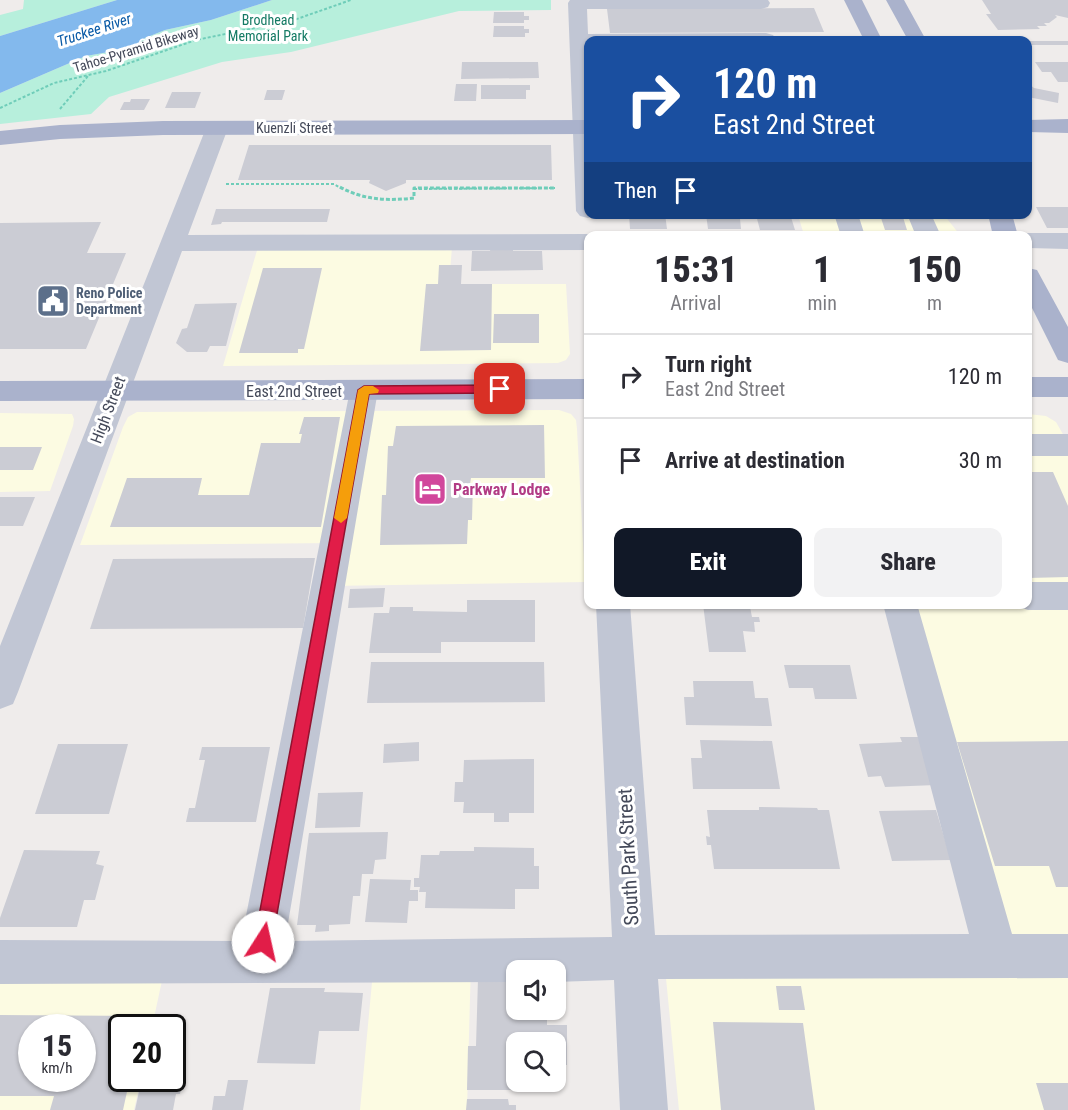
<!DOCTYPE html>
<style>
:root{--surface:#fff;--page:#f2f2f3;--text:#2b2b33;--muted:#7c7c81;--line:#e1e1e2;--accent:#111827}
body{margin:0;font-family:"Roboto Condensed",sans-serif;background:var(--page);color:var(--text);height:100vh;display:flex;flex-direction:column;font-size:22px;white-space:nowrap}
*{box-sizing:border-box;margin:0}
p{font-size:20px;color:var(--muted)}
.icon{flex:none;width:33px;height:33px;fill:none;stroke:currentColor;stroke-width:2;stroke-linecap:round;stroke-linejoin:round}
.map{position:relative;flex:1;overflow:hidden}
.side{position:absolute;left:584px;top:231px;width:448px;height:378px;display:flex;flex-direction:column;background:var(--surface);border-radius:12px;box-shadow:0 2px 4px #0004}
.side>*{flex:none}
.banner{position:absolute;left:584px;top:36px;width:448px;height:183px;border-radius:12px;box-shadow:0 2px 4px #0004;background:#1a4fa0;color:#fff;overflow:hidden}
.tools{position:absolute;left:506px;top:960px;display:grid;gap:12px}
.tools a{display:grid;place-items:center;width:60px;height:60px;border-radius:12px;background:var(--surface);box-shadow:0 2px 4px #0004;font-size:30px}
.speed{position:absolute;left:18px;top:1014px;display:flex;gap:12px;font-size:30px;font-weight:700;text-align:center}
.speed>*{display:grid;place-content:center;width:78px;height:78px;border-radius:50%;background:var(--surface);box-shadow:0 2px 4px #0004;line-height:1}
.speed small{font-size:15px;font-weight:400}
.speed .limit{border:3px solid #111;border-radius:9px;background:#fff;color:#111}
.pin{position:absolute;display:grid;place-items:center;width:51px;height:51px;color:#fff;margin:-26px;border-radius:12px;box-shadow:0 3px 9px #0006}
.me{position:absolute;width:66px;margin:-33px;rotate:10deg;stroke-linejoin:round;filter:drop-shadow(0 0 4px #0008)}
.turn{display:flex;align-items:center;gap:21px;height:126px;padding:0 30px;font-size:27px}
.turn .icon{width:78px;height:78px;stroke-width:2.5}
.turn b{display:block;font-size:42px;line-height:51px}
.then{display:flex;align-items:center;height:57px;padding:0 30px;background:#0003;gap:12px;font-size:22px}
.eta{display:flex;justify-content:space-evenly;align-items:center;height:102px;text-align:center}
.eta b{font-size:36px;font-weight:800;line-height:42px}
.button{display:flex;gap:12px;margin-top:auto;padding:12px 30px}
.button a{flex:1;height:69px;border-radius:12px;background:var(--accent);color:#fff;font-size:24px;font-weight:800;line-height:69px;text-align:center}
.button a+a{background:var(--page);color:var(--text)}
ul{padding:0;list-style:none}
li{display:flex;align-items:center;gap:18px;height:84px;padding:0 30px;border-top:2px solid var(--line)}
li div{flex:1}
li b{display:block;font-size:22px}
li em{font-style:normal}
.map>svg:first-child{display:block}
.commercial{fill:#fcfbe2;fill-rule:evenodd}
.green{fill:#b7efdc}
.water{fill:#83b9ed}
.building{fill:#cbccd4;fill-rule:evenodd}
.lines{fill:none;stroke-linecap:round;stroke-linejoin:round}
.path-far1{stroke:#6fcdb9;stroke-width:2;stroke-dasharray:3 2;stroke-linecap:butt}
.path{stroke:#6fcdb9;stroke-width:3;stroke-dasharray:4 2;stroke-linecap:butt}
.minor{fill:#c1c6d4;fill-rule:evenodd}
.major{fill:#aab2cc;fill-rule:evenodd}
.route{fill:#e11d48;stroke:#92132f;stroke-width:1.5}
.slow{fill:#f59e0b}
.labels{text-anchor:middle;dominant-baseline:central;stroke-width:6;stroke-linejoin:round;paint-order:stroke}
.far-park-label{font-size:14px;fill:#147a64;stroke:#fff}
.far-street-label{font-size:14px;fill:#444959;stroke:#fff}
.far-service-label{font-size:14px;font-weight:bold;fill:#4e5e75;stroke:#fff;text-anchor:start}
.far-water-label{font-size:15px;font-style:italic;fill:#095aa6;stroke:#fff}
.street-label{font-size:16px;fill:#444959;stroke:#fff}
.hotel-label{font-size:16px;font-weight:bold;fill:#b23c85;stroke:#fff;text-anchor:start}
.near-street-label{font-size:20px;fill:#444959;stroke:#fff}
</style>
<div class="map">
<svg width="1068" height="1110" viewBox="0 0 1068 1110">
<rect width="100%" height="100%" fill="#efeceb"/>
<path class="commercial" d="M798,215H944L960,235H804Z
M258,247H452L449,284H566L570,354L566,360L558,363L223,366Z
M559,410L571,414L576,420L577,429L585,582L328,586L336,543L80,545L123,427L128,417L137,412Z
M0,413L72,414L74,419L73,426L50,491L0,492Z
M1028,414L1046,416L1056,422L1068,443V1110H679L664,958L996,955L900,605L1028,604Z
M374,961H471L467,1110H360Z
M0,962H166L152,1027L122,1028V1078L141,1079L134,1110H0ZM32,1028H82V1078H32Z"/>
<path class="green" d="M24,0H117L0,36V15L23,9Z
M272,0H551V10L459,11L291,52L222,62L109,97L91,114L0,124V93L86,56L131,48L145,38L165,30L211,20Z"/>
<path class="water" d="M117,0H272L211,20L165,30L145,38L131,48L86,56L0,93V36Z"/>
<path class="building" d="M982,0H1068V18L1055,15L1057,17L1049,23H1044L1047,26H1037L1040,29L998,30L986,14H991Z
M814,8L824,32L610,33L607,9Z
M494,12H524V16H529V20H524V23H493Z
M494,26H524V29H529V33H525V37H493Z
M1028,41H1068V45H1028Z
M462,62H538L539,78L461,79Z
M1035,62H1068V82H1058L1051,72H1042Z
M1028,83L1034,88L1059,93L1058,103L1028,97Z
M456,84H477L476,101H454Z
M481,85H530V90H526V99H481Z
M267,90H285L282,100H264Z
M172,92H201L195,108H165Z
M131,99H150L144,110H120L124,102H130Z
M249,145H551L552,180H406V183L386,191L369,183L370,180H238Z
M1036,207H1068V228H1047Z
M216,209H330L327,222H222L221,224L211,225Z
M629,214H665L667,229H630Z
M706,214H733L734,219H740L741,229H708Z
M790,214L795,230H760L756,215Z
M865,214H902L907,230H885L881,218H866Z
M101,222L87,253H126L86,349H0V223Z
M491,247H513V251H542L543,270L471,271L472,251H490Z
M439,265H462L461,284H492L491,350L420,351L426,284H438Z
M263,268H322L304,349H298V353H239Z
M237,303L226,346H210L207,352H187L176,343L182,329L187,328L195,304Z
M494,314H539V343H493Z
M304,417H340L321,527H110L127,478H202L198,495H249L261,443H300L302,434H299Z
M544,425L545,478H471L470,484H473L472,520H468L467,544L380,545L382,495H386L388,446H393L396,426Z
M0,447H42L33,470H0Z
M1028,472H1053L1068,506V577L1028,578Z
M0,497H35L23,526H0Z
M315,558L303,628L90,629L113,559Z
M385,588L383,607L348,608L350,589Z
M467,600H535V642H441V653H369L374,613H389L390,607H413V611L467,612Z
M703,604H746V607H750L752,617H759L760,622H754L755,632L743,631L746,652H709Z
M371,662H544L545,702L367,703Z
M784,665H850L857,699H815L813,688H789Z
M693,681H753L755,698H768L772,726L686,725L684,697H694Z
M900,737H918L936,785L885,787L881,776L868,777L859,744L902,742Z
M700,740L772,741L780,789H693L691,758H702Z
M1068,741V887H1056L1049,866H995L957,742Z
M419,742V761L383,763L384,744Z
M58,744H128L109,814H35Z
M202,747H270L256,822H186L189,808H195L205,760H199Z
M534,759V813H509V822H494V813H463L464,802H454L455,782H463L464,760Z
M363,792L360,827L315,828L318,793Z
M759,807L817,808L818,810H829L840,869H714L711,845H707L706,836L710,837L707,810H759Z
M936,810L951,860L892,861L879,811Z
M388,832L386,859L375,860L373,874H362L360,896H353L350,924L329,925V931L315,932L316,925H297L309,833Z
M474,847L534,848V866H539V889H515V909L425,908L426,892H419L420,887H414V878H419L421,855H439L440,851H474Z
M24,850L100,851L96,864L104,866L95,900H84L77,927H0V918Z
M370,879L411,880L410,890H418V901H409L407,923L365,922Z
M478,979H516V1010H547V1025H567V1065H555V1042H516V1082H556V1090H467L468,1046H476Z
M776,986H801L805,1010H779Z
M270,988H325L324,992L363,993L359,1031H319L315,1064L257,1063Z
M0,1015L144,1016L142,1028H122V1078H130L123,1110H50L54,1096H0ZM32,1028H82V1078H32Z
M713,1022L803,1023L815,1110H721Z
M172,1046H186L179,1077H183L180,1094H176L173,1110H135L142,1078H172Z
M228,1080H248L243,1110H212L214,1096H225Z
M1036,1083H1068V1110H1044Z
M467,1099H508L509,1105H516V1110H466Z"/>
<g class="lines">
<path class="path-far1" d="M0,108L54,83L106,71L196,40L294,20L351,0
M60,109L88,76
M226,184H334L342,189
M414,189L555,188"/>
<path class="path" d="M340,187C363,200 388,201 414,198V188H555"/>
<path class="minor" d="M570,0H768L770,3L768,7L761,9H587L588,34L766,33L773,35L776,39L588,40V214H598L588,218L580,216L576,211L568,3Z
M217,121L225,123L228,128L188,235L588,234L592,236H588V250L182,251L18,692L13,704L0,709V646L206,128L209,123Z
M834,214H858L865,236H841Z
M907,214H931L941,236H916Z
M1028,233H1068V249L1028,248V236H1020Z
M364,380L374,383L378,390L285,941L612,937L596,604H630L655,935L969,934L883,604H917L1012,934H1068V978L658,979L668,1110H620L614,980L555,982V970H516V982L0,984V940L241,941L350,390L354,383Z
M1028,434H1068V456H1028Z
M1028,582H1068V610H1028L1016,606L1015,604H1028Z"/>
<path class="major" d="M844,0H862L882,40H864Z
M886,0H904L926,40H908Z
M1068,119V133L1028,132V120Z
M588,120V134L163,135L60,139L0,145V131L60,125L163,121Z
M988,214H1012L1018,236H993Z
M1028,268L1037,270L1068,327V363L1058,360L1028,300Z
M1028,377H1068V397H1028Z
M588,379V399L0,401V381Z"/>
</g>
<path class="route" d="M500,385L506,389L500,393L369,394L272,942L269,948L263,950L257,948L254,942L358,390L364,386Z"/>
<path class="slow" d="M373,386L379,390L378,393L369,394L347,518L341,523L334,518L358,390L364,386Z"/>
<defs>
<g id="civic-square" transform="scale(1.725)"><rect x="-9" y="-9" width="18" height="18" rx="4" fill="#5c6f8a" stroke="#fff"/><path d="M-.6-6.5H3V-4.5H.6V-3L4-1V1h2V6H-6V1h2V-1L-.6-3ZM-1.2 2.5V6h2.4V2.5Z" fill="#fff"/></g>
<g id="hotel-square" transform="scale(1.725)"><rect x="-9" y="-9" width="18" height="18" rx="4" fill="#d1479c" stroke="#fff"/><path d="M-6-4.5h1.5V1H6V5H4.5V3h-9V5H-6ZM-4 0a1.8 1.8 0 1 1 3.6 0ZM.5 0V-2.5h3Q6-2.5 6 0Z" fill="#fff"/></g>
</defs>
<g fill-rule="evenodd">
<use href="#civic-square" x="53" y="301"/>
<use href="#hotel-square" x="430" y="489"/>
</g>
<g class="labels">
<g class="far-park-label">
<text x="268" y="20">Brodhead<tspan x="268" dy="16">Memorial Park</tspan></text>
</g>
<g class="far-street-label">
<text transform="translate(136 49) rotate(-17)">Tahoe-Pyramid Bikeway</text>
<text x="294" y="128">Kuenzli Street</text>
</g>
<g class="far-service-label">
<text x="76" y="293">Reno Police<tspan x="76" dy="16">Department</tspan></text>
</g>
<g class="far-water-label">
<text transform="translate(94 30) rotate(-18)">Truckee River</text>
</g>
<g class="street-label">
<text x="294" y="391">East 2nd Street</text>
<text transform="translate(108 410) rotate(-69)">High Street</text>
</g>
<g class="hotel-label">
<text x="453" y="489">Parkway Lodge</text>
</g>
<g class="near-street-label">
<text transform="translate(628 857) rotate(-93)">South Park Street</text>
</g>
</g>
</svg>
<div class="tools">
<a><svg class="icon" aria-label="sound" viewBox="0 0 24 24"><path d="M4 9h4l5-4v14l-5-4H4zM17 9q2 3 0 6"/></svg></a>
<a><svg class="icon" aria-label="search" viewBox="0 0 24 24"><circle cx="10" cy="10" r="6"/><path d="M15 15l6 6"/></svg></a>
</div>
<div class="speed"><div>15<small>km/h</small></div><div class="limit">20</div></div>
<div class="pin" style="left:500px;top:389px;background:#d93025"><svg class="icon" aria-label="arrive" viewBox="0 0 24 24"><path d="M6 21V4h12l-3 4 3 4H6"/></svg></div>
<svg class="me" style="left:263px;top:942px" viewBox="-20 -20 40 40"><circle r="19" fill="#fff"/><path d="M0-13L10 11 0 6-10 11z" fill="#e11d48"/></svg>
<div class="banner">
<div class="turn"><svg class="icon" aria-label="right" viewBox="0 0 24 24"><path d="M7 20v-9h11M14 6l5 5-5 5"/></svg><div><b>120 m</b>East 2nd Street</div></div>
<div class="then">Then<svg class="icon" aria-label="arrive" viewBox="0 0 24 24"><path d="M6 21V4h12l-3 4 3 4H6"/></svg></div>
</div>
<section class="side">
<div class="eta">
<div><b>15:31</b><p>Arrival</p></div>
<div><b>1</b><p>min</p></div>
<div><b>150</b><p>m</p></div>
</div>
<ul>
<li><svg class="icon" aria-label="right" viewBox="0 0 24 24"><path d="M7 20v-9h11M14 6l5 5-5 5"/></svg><div><b>Turn right</b><p>East 2nd Street</p></div><em>120 m</em></li>
<li><svg class="icon" aria-label="arrive" viewBox="0 0 24 24"><path d="M6 21V4h12l-3 4 3 4H6"/></svg><div><b>Arrive at destination</b></div><em>30 m</em></li>
</ul>
<div class="button"><a>Exit</a><a>Share</a></div>
</section>
</div>
